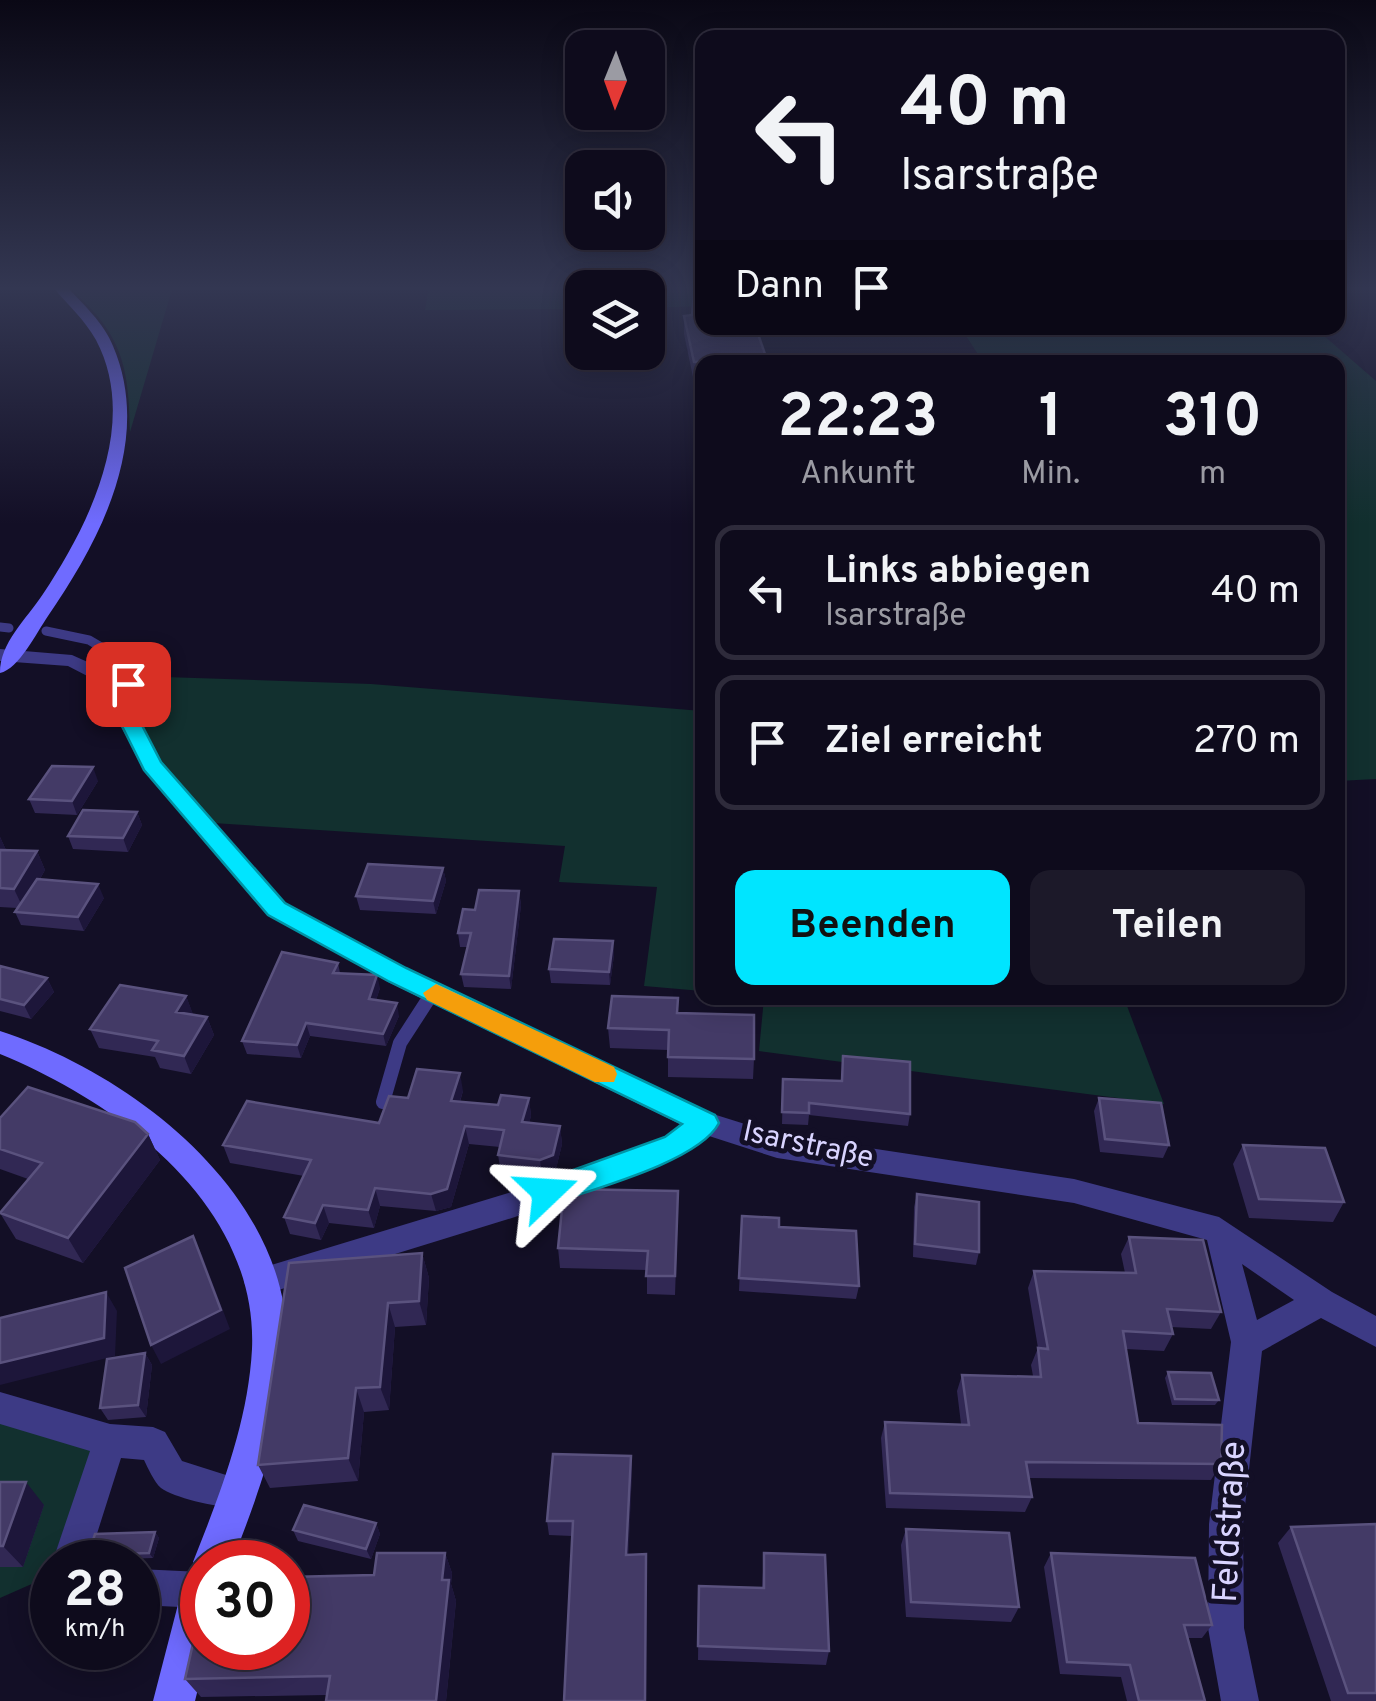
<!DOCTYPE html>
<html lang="de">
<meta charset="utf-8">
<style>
:root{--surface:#0e0b1c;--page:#1c1929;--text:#f1f3f6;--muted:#9b9ba3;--line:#2e2b3b;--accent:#00e5ff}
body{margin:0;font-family:Overpass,sans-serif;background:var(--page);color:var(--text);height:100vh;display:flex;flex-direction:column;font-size:38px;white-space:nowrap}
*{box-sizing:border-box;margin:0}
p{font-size:32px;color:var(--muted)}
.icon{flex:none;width:55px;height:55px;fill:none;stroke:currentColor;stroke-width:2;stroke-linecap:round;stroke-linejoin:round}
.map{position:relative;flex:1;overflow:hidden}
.drawer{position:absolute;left:695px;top:355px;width:650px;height:650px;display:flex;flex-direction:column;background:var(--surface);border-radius:20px;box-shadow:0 5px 25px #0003,0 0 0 2px var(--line)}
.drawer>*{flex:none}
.guide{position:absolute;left:695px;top:30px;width:650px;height:305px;border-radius:20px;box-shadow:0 5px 25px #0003,0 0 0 2px var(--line);background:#0e0b1c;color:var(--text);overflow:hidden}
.needle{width:65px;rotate:181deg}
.tools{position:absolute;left:565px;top:30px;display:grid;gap:20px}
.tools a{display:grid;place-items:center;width:100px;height:100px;border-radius:20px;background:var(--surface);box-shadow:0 5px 25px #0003,0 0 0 2px var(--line);font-size:50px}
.speed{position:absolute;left:30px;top:1540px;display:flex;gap:20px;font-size:50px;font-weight:700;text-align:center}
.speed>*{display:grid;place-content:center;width:130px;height:130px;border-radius:50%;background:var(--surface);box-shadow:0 5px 25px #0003,0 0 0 2px var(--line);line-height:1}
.speed small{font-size:25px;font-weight:400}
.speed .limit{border:15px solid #d22;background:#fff;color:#111}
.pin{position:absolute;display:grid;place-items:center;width:85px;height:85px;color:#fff;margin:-42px;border-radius:20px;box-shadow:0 5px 15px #0006}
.me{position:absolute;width:110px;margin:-55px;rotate:70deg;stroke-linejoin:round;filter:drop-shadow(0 0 8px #0008)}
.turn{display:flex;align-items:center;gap:35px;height:210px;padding:0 40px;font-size:45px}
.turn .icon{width:130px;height:130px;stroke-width:2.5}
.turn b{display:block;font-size:70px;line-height:85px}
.then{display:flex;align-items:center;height:95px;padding:0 40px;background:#0003;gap:20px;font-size:38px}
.eta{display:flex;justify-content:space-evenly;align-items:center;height:170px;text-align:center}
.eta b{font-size:60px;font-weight:700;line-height:70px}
.cta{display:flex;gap:20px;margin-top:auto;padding:20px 40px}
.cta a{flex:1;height:115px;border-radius:20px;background:var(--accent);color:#111;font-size:40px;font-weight:700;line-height:115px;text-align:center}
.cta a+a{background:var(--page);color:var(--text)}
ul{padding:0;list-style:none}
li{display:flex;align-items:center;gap:30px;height:135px;margin:0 20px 15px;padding:0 20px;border:5px solid var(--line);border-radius:20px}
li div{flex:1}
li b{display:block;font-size:38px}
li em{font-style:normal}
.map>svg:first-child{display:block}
.green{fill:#12302f}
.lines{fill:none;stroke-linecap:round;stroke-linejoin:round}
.lane-far2{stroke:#3d3a85;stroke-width:9}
.lane-far1{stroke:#3d3a85;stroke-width:11}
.lane{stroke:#3d3a85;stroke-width:14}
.street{fill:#3d3a85;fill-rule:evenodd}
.secondary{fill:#6f6bff;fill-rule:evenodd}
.wall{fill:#312854}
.shaded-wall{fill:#1d163a}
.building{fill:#433a66;stroke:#5a527e;stroke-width:2.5}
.route{fill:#00e5ff;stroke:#0095a6;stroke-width:2.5}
.slow{fill:#f59e0b}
.labels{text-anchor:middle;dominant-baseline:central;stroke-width:10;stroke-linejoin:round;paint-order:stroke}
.street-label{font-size:30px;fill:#d9d4ff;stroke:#130f26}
.near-street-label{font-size:35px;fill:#d9d4ff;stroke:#130f26}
</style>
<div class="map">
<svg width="1376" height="1701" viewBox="0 0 1376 1701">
<rect width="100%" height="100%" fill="#130f26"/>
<path class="green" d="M67,286H173L130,432C129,363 121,332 67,286Z
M429,286H702V306L648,308V288H582V309L425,310Z
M961,328H1315L1376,381V779L1338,781V362H983Z
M134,676L371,684L702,711V991L644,986L657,887L559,882L565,846L213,823C191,804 131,727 129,699C129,693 132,683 134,676Z
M764,998H1124L1164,1104L759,1051Z
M0,1419L96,1446L52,1562V1575L0,1598Z"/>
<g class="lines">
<path class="lane-far2" d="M0,627L9,628
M46,631L89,640L123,660L126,672"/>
<path class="lane-far1" d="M119,700L128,683L125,670"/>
<path class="lane" d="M383,1102L400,1043L433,992"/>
<path class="street" d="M0,649L72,655L110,672L161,762L285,903L406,968L713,1114L777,1134L1074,1179L1219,1217L1332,1292L1376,1316V1347L1321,1318L1262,1351L1243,1524L1244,1628L1259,1701H1221L1208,1628L1209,1524L1231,1342L1207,1240L1074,1203L777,1158L709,1136L685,1153L515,1217L259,1296L248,1292L244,1282L248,1272L515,1191L665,1137L682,1125L388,982L269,915L145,770L95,680L68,666L0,661ZM1242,1264L1294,1300L1257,1320Z
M0,1392L110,1424L153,1427L165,1432L182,1461L248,1482L253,1494L248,1506C233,1512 176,1499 161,1488C154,1482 148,1468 144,1460L121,1458L88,1562L52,1563L90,1451L0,1424Z
M138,1569L202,1572V1608L138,1605Z"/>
<path class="secondary" d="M52,286H66C83,304 104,323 113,346C153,440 101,539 48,616C37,632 19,669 0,673C0,642 26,620 43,594C89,525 140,423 96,340C85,320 67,304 52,286Z
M0,1031C133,1074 291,1195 287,1349C285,1423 258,1495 232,1562H202V1648H208L195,1701H153L182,1589L188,1575L197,1571L193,1562C220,1494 248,1423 252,1349C258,1205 119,1103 0,1054Z"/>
</g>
<path class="wall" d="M684,316L702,328H816V334L759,335L766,362H702V381L694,382L684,334Z
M98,781L77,815L35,813L29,799Z
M137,812L142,825L128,852L73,849L68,836Z
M0,837L6,850L37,851L45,870L40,879L104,898L84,931L21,925L15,912L17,908L0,907Z
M443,868L446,881L436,914L360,910L356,896Z
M519,891L521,905L511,989L464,987L461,974L468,947H460L458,933L475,910Z
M613,941L614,955L610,985L551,983L549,969Z
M338,963L340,973L380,988L376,1000L399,1016L386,1046L310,1036L301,1058L247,1054L242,1041Z
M0,966L47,978L54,992L31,1019L0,1011Z
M186,996L193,1015L207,1017L214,1035L191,1074L160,1068L155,1057L99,1048L90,1029Z
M678,998V1014L754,1059L753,1079L668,1077V1050L610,1048L608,1028Z
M843,1056L910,1114L908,1126L809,1115L808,1125L782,1124L783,1079L841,1081Z
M463,1091L460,1102L498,1105L529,1098L531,1116L529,1123L560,1126L562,1144L555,1173L542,1177L501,1173L498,1155L500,1147L469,1144L451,1207L436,1211L380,1206L374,1228L329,1223L321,1240L290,1234L284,1217L304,1176L230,1163L223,1145L379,1123L408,1098Z
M1099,1098L1169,1145L1163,1158L1100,1152L1094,1111Z
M0,1118L148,1134L160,1160L83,1263L16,1239L0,1213L28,1179L0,1169Z
M1243,1145L1344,1202L1333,1222L1249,1218L1233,1164Z
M917,1194L979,1252L976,1265L913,1257L914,1207Z
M678,1211L675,1295L647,1294V1270L560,1268L558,1248Z
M742,1216L779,1227L859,1286L856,1299L739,1291Z
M1129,1237L1221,1312L1211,1329L1171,1327L1173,1334L1164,1351L1126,1349L1138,1423L1221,1464L1211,1480L1029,1478L1032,1497L1025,1512L886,1508L881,1438L885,1422L961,1424L957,1391L962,1375L1033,1376L1031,1365L1038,1348L1028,1288L1034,1271L1125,1273L1121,1254Z
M422,1253L429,1278L426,1325L395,1327L389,1410L364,1412L358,1481L270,1488L258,1465Z
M145,1353L152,1365L146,1417L108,1420L100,1408Z
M1168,1372L1219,1400L1215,1405H1172L1165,1378Z
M631,1456L632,1471L628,1555L646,1554V1701H564L572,1536L549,1535L547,1521Z
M0,1482L44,1505L23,1567H0Z
M376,1523L380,1534L371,1559L298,1541L293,1530Z
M1376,1524V1701H1331L1278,1543L1291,1527Z
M906,1529L1019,1607L1011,1622L906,1617L901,1545Z
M155,1532L159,1538L153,1558L92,1560L88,1555Z
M445,1553L452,1573L451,1584L456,1601L446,1701H326V1695L201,1697L185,1679L374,1575Z
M764,1553L829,1651L826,1665L698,1660L699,1586L762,1588Z
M1051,1553L1212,1625L1202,1638H1187L1205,1701H1127L1121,1677L1060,1674L1044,1567Z"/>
<path class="shaded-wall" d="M93,767L98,781L77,815L72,801Z
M137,812L142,825L128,852L123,838Z
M0,837L6,850L0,859Z
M37,851L45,870L23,908L14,889Z
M443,868L446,881L436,914L433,901Z
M98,884L104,898L84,931L78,917Z
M519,891L521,905L511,989L509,976Z
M613,941L614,955L610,985L609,972Z
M377,975L380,988L372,1012L369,999Z
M47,978L54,992L31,1019L24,1005Z
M186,996L193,1014L183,1030L176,1012Z
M397,1003L399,1016L386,1046L383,1034Z
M207,1017L214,1035L191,1074L184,1056Z
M306,1023L310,1036L301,1058L297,1045Z
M460,1073L463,1091L454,1119L451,1101Z
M529,1098L531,1116L525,1140L522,1122Z
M465,1126L469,1144L451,1207L436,1211L431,1194Z
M560,1126L562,1144L555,1173L542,1177L540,1160Z
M148,1134L160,1160L83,1263L68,1238Z
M375,1188L380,1206L374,1228L368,1210Z
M323,1205L329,1223L321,1240L315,1223Z
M193,1236L202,1255L230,1329L161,1364L151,1345Z
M422,1253L429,1278L426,1325L419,1301Z
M106,1292L117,1311L115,1356L0,1385V1363Z
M388,1303L395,1327L389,1410L380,1387Z
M145,1353L152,1365L146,1417L138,1405Z
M356,1388L364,1412L358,1481L348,1458Z
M631,1456L632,1471L628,1569L626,1555Z
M26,1482L44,1505L23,1567L3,1546Z
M376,1523L380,1534L371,1559L366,1549Z
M155,1532L159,1538L153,1558L149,1553Z
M445,1553L452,1573L451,1584L456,1601L446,1701H436L442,1580Z
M646,1554V1701H645Z"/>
<path class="building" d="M702,292V328H756L767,360L694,362L684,316L692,315L694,293Z
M52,766L93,767L72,801L29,799Z
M83,810L137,812L123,838L68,836Z
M0,850L37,851L14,889L0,888Z
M368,864L443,868L433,901L356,896Z
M37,879L98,884L78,917L15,912Z
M479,890L519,891L509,976L461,974L471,933H458L463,909L475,910Z
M554,939L613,941L609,972L549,969Z
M282,952L338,963L333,973L377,975L369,999L397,1003L383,1034L306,1023L297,1045L242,1041Z
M0,966L47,978L24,1005L0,999Z
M120,985L186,996L176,1012L207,1017L184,1056L152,1050L158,1041L90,1029Z
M612,996L678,998L677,1013L754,1015V1059L668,1057L669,1030L608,1028Z
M843,1056L910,1062V1114L809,1103V1113L782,1112L783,1079L842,1081Z
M417,1069L460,1073L451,1101L498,1105L501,1095L529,1098L522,1122L560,1126L553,1155L540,1160L498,1155L504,1130L465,1126L447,1189L431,1194L375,1188L368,1210L323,1205L315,1223L284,1217L311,1160L223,1145L247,1101L379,1123L389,1096L408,1098Z
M28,1087L135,1122L148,1134L68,1238L0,1213L42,1163L0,1149V1118Z
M1099,1098L1161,1103L1169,1145L1105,1139Z
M1243,1145L1325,1148L1344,1202L1259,1199Z
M564,1189L678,1191L675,1276H646L648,1251L558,1248Z
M917,1194L979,1202V1252L915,1244Z
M742,1216L779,1218V1227L856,1231L859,1286L739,1278Z
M193,1236L221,1310L151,1345L125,1268Z
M1129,1237L1203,1240L1221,1312L1167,1309L1173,1334L1123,1331L1138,1423L1222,1425L1221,1464L1026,1462L1032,1497L890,1493L885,1422L969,1425L962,1375L1041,1377L1038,1348L1048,1349L1034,1271L1136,1273Z
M422,1253L419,1301L388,1303L380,1387L356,1388L348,1458L258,1465L289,1263Z
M106,1292L104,1338L0,1363V1318Z
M145,1353L138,1405L100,1408L107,1359Z
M1168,1372L1211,1373L1219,1400L1175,1399Z
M553,1454L631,1456L626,1555L646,1554L645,1701H564L573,1521H547Z
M0,1482H26L3,1546H0Z
M304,1505L376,1523L366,1549L293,1530Z
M1376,1524V1693H1348L1291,1527Z
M906,1529L1009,1533L1019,1607L911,1602Z
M155,1532L149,1553L88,1555L95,1534Z
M377,1553H445L442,1580H449L436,1701H326L330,1676L185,1679L202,1604V1648H288V1577L374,1575Z
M764,1553L825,1555L829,1651L698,1646L699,1586L764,1588Z
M1051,1553L1195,1558L1212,1625H1184L1205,1701H1139L1130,1665L1067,1662Z"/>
<linearGradient id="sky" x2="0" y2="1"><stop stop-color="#0a0815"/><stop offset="0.55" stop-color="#333752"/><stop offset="1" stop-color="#333752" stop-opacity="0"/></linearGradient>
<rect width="1376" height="524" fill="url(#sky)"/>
<path class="route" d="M121,679L138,684L129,700L161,762L285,903L406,968L715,1115L719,1123C699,1162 589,1190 547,1205L537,1201L533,1192L537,1183L665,1137L682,1124L388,981L268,915L144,770L109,700Z"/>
<path class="slow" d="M436,984L614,1067L617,1074L614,1082H595L427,1000L423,993Z"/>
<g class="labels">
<g class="street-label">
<text transform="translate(808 1146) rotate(12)">Isarstraße</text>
</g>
<g class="near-street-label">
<text transform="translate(1231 1522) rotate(-87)">Feldstraße</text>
</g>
</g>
</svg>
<div class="tools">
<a><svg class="needle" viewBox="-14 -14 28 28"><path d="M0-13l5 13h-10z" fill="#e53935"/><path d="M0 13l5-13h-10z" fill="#9b9ba3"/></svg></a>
<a><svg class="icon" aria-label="sound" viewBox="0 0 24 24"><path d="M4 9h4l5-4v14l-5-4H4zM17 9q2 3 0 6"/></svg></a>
<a><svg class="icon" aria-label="layers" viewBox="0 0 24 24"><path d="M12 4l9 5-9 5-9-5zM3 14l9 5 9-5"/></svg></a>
</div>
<div class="speed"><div>28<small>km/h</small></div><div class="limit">30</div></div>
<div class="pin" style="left:128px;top:684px;background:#d93025"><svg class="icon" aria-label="arrive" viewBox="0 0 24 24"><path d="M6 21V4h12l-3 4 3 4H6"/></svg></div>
<svg class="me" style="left:547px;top:1192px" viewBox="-20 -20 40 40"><path d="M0-17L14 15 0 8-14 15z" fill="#00e5ff" stroke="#fff" stroke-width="4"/></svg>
<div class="guide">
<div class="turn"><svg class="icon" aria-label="left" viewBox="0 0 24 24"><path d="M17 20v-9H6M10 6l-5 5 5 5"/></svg><div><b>40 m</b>Isarstraße</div></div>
<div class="then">Dann<svg class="icon" aria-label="arrive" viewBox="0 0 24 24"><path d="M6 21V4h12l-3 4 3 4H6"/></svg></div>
</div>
<section class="drawer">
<div class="eta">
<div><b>22:23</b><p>Ankunft</p></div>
<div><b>1</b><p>Min.</p></div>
<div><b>310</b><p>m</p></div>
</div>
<ul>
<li><svg class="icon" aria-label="left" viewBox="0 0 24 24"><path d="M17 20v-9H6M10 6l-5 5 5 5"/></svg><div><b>Links abbiegen</b><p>Isarstraße</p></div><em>40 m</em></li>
<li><svg class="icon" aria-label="arrive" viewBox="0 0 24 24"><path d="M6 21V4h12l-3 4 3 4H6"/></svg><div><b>Ziel erreicht</b></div><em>270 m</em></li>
</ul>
<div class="cta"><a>Beenden</a><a>Teilen</a></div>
</section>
</div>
